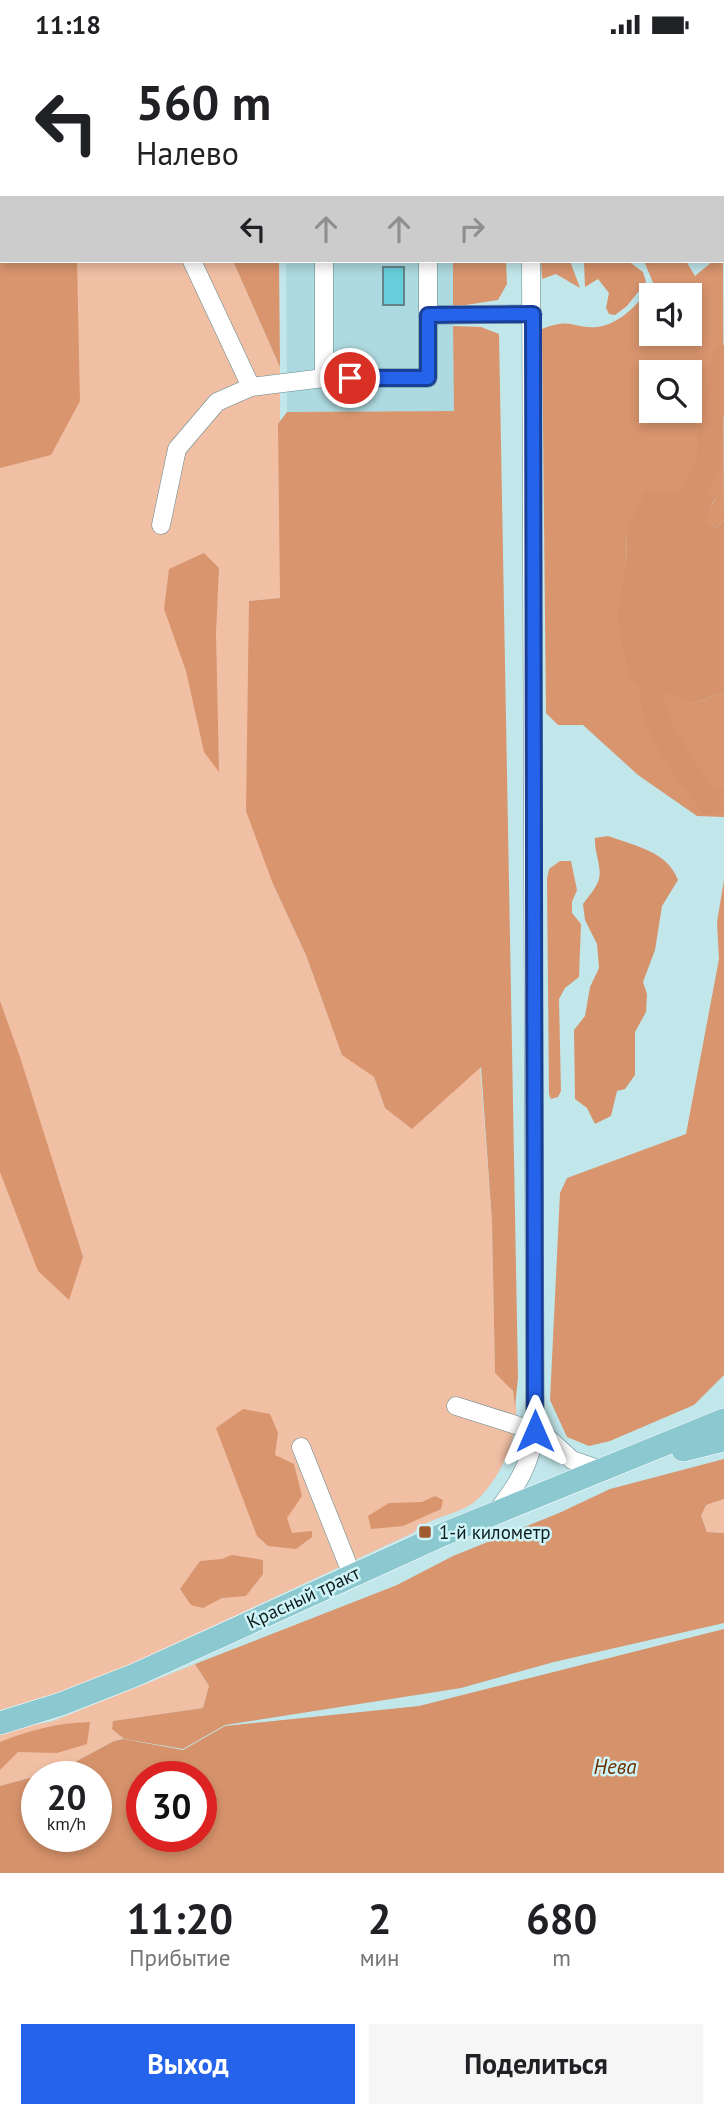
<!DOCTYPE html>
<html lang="ru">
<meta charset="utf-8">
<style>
:root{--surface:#fff;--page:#f6f6f6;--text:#202124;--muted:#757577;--accent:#2563eb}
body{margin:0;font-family:"PT Sans",sans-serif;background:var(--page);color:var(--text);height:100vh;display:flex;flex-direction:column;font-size:26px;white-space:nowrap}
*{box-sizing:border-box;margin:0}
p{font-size:23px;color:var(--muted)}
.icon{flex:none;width:38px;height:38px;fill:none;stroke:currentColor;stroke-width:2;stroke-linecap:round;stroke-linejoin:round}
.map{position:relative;height:1824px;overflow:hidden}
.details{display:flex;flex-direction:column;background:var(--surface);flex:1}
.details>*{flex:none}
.guide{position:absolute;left:0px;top:0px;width:724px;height:214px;box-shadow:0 4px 10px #0003;background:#fff;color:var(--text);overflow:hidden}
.fabs{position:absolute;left:639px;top:234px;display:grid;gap:14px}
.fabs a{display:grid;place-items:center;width:63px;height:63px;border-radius:0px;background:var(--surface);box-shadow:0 4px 10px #0003;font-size:35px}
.speed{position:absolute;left:21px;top:1712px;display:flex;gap:14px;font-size:35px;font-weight:700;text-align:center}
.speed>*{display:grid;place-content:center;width:91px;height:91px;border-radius:50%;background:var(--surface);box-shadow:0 4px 10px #0003;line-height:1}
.speed small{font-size:18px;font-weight:400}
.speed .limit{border:10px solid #d22;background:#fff;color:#111}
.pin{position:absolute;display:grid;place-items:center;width:60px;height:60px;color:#fff;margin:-30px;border:4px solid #fff;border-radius:50%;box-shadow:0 2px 7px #0007}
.me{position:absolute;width:77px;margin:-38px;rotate:0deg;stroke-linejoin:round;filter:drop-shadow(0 0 5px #0008)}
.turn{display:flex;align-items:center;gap:24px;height:147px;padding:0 21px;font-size:32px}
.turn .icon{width:91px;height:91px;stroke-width:2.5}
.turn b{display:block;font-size:49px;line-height:60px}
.lanes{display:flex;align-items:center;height:66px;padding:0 21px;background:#0003;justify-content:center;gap:35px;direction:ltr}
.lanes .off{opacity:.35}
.eta{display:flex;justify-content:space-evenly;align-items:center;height:119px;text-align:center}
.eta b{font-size:42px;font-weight:700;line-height:49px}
.cta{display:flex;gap:14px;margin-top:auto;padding:14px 21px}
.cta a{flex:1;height:80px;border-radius:0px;background:var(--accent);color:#fff;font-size:28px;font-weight:700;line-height:80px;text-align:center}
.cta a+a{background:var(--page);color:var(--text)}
.status{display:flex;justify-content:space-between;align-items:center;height:49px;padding:0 35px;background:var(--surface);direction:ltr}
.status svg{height:19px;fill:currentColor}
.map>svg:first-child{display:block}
.built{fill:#addae0}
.green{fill:#f1bfa4}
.forest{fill:#d8956e;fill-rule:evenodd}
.water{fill:#d6926b;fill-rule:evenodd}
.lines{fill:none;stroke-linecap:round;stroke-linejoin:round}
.river{stroke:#d6926b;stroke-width:24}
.building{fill:#66ceda;stroke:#638589;stroke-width:2}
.minor-casing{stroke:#65878b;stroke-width:19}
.major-casing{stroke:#fff;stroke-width:24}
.minor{stroke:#fff;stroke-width:18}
.major{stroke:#8cc8cf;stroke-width:23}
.route-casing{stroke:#184099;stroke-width:18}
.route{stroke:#2563eb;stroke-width:12}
.poi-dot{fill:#a15b30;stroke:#cff4f8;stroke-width:2.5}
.labels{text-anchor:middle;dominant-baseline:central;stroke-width:5;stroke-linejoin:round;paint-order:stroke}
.poi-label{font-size:19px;fill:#0e1c1d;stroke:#cff4f8;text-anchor:start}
.street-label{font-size:19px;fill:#0e1c1d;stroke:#cff4f8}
.water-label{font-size:21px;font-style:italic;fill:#6d3000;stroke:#cff4f8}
</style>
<div class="status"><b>11:18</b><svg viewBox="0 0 49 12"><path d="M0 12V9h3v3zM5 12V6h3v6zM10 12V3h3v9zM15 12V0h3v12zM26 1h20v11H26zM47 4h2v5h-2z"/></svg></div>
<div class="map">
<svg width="724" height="1824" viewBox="0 0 724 1824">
<rect width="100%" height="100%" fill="#c2e7eb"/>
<path class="built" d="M286,212H453L454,362L287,363Z"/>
<path class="green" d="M0,0H184L2,2V212H233L280,318V549L249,552L273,835L306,906L342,1005L374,1028L385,1059L412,1079L480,1017L492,1173L495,1324C500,1330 511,1336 513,1344C525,1375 503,1426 479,1449C459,1468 432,1465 413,1484L90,1634L0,1661Z
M724,1450V1484L707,1483L701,1467L706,1456Z
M195,1615L209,1637L203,1659L114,1672L112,1678L123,1690L114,1692L62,1720L0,1737V1683L53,1672Z"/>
<path class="forest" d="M0,0H82L2,2V212H77L80,352L51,406L0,419Z
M184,0H500V2H184Z
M538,0H724V166L723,2Z
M723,207L724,471L717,479L704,471L715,450L627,481L626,516L694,654L724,643V768L697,767L638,726L583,676H558L546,664L542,280C572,268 572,280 597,278C622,275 638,253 654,236L644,212H686L695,227L713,212H723ZM651,247H690V285H651ZM651,324H690V362H651Z
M233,212H279L280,318Z
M453,212H506L507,235L498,251L453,258Z
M541,212H570L580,239L556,225L542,230Z
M453,277L481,278L499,285L518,1329L515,1358L513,1342L495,1324L492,1173L481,1018L412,1080L385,1059L374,1028L342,1006L306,906L273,835L246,762L249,552L280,549L278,375L287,363L454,362Z
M204,504L219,519L216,584L219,723L204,703L186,622L164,560L169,520Z
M560,812H571L577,841L572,853V864L581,875L579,928L565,939L559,950L561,1042L558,1048L551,1050L549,1045L547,830L549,820Z
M724,831V1326L694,1356L610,1392L589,1397L567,1388L550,1351L560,1144L567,1129L686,1085L719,910L717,873Z
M0,952L20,1008L83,1208L69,1251L38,1222L0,1123Z
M243,1360L270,1365L278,1384L275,1406L294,1415L302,1447L287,1469L292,1484L312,1482V1488L296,1500L268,1497L257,1487L216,1379Z
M724,1410V1450L706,1456L701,1467L707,1483L724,1484V1574L554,1613L461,1639L225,1676L183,1700L124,1690L112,1680L113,1672L203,1659L209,1637L195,1615L397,1536L453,1507L559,1464L610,1440Z
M435,1447L443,1451L441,1460L403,1477L371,1480L368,1467L389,1454L422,1453Z
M232,1506L263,1511V1525L246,1547L222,1549L203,1559L191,1556L180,1540L200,1512L222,1510Z
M90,1673L87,1695L57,1704L18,1703L0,1721V1693C30,1681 57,1674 90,1673Z"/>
<path class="water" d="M628,212L643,223L646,233L627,257L615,266L609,265L606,259L609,244L598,230L585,238L584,213Z
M646,442L693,444L715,449L705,471L717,479L724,471V643L694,654L630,631L617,568L626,516L627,481Z
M608,787C635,797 667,802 678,831L662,857L655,901L643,933L647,945L646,963L635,983V1026L625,1040L617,1042L611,1067L595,1075L587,1059L575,1050L574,981L585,967L590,938L599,919L597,895L585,871L583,855C588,848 597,838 599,830C602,816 594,804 595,789Z
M724,1580V1824H0V1737L62,1720L114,1692L123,1690L183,1701L225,1677L419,1657ZM96,1727V1787H37V1727ZM201,1727V1787H142V1727Z"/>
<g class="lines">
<path class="river" d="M683,476L693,444L709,412L710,371L721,333L724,308
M656,607C654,617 650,630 651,640C653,680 686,722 709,753L724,750"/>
</g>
<path class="building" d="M383,218H404V256H383Z"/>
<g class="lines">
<g class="minor-casing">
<path id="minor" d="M525,0V2
M192,212L251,338
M324,212V329H428V212
M428,266L533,265
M161,476L177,400L217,353L251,338L324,329
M456,1357L535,1382L547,1388L572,1411L601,1421
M301,1398L352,1526
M497,1462C517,1437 531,1414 535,1382L531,212"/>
</g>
<g class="major-casing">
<path id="major" d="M683,1401L724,1391
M0,1674L61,1655L135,1626L444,1485L724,1371"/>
</g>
<use href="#minor" class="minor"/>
<use href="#major" class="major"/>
</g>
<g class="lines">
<g class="route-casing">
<path id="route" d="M350,329H428V266L533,265L535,1382"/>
</g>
<use href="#route" class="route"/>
</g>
<rect class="poi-dot" x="418" y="1476" width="14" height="14" rx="3.5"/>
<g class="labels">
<g class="poi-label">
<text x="439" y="1483">1-й километр</text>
</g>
<g class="street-label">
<text transform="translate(303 1548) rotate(-25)">Красный тракт</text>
</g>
<g class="water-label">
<text x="615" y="1717">Нева</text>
</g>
</g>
</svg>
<div class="fabs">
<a><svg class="icon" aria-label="sound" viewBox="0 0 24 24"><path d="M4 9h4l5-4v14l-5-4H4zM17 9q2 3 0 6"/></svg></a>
<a><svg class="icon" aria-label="search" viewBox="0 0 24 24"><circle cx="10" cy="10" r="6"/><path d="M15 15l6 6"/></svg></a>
</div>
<div class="speed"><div>20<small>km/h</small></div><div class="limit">30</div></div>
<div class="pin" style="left:350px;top:329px;background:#d93025"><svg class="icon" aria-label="arrive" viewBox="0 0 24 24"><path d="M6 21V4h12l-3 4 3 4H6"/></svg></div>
<svg class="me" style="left:535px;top:1382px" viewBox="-20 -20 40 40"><path d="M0-17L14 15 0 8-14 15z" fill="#2563eb" stroke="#fff" stroke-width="4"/></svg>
<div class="guide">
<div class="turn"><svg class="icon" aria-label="left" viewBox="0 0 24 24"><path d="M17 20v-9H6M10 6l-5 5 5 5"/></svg><div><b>560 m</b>Налево</div></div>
<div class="lanes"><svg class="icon" aria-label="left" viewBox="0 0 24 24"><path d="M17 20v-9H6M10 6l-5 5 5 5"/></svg><svg class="icon off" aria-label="ahead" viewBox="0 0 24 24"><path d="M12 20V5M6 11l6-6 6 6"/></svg><svg class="icon off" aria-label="ahead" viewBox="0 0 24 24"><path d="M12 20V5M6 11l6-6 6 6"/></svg><svg class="icon off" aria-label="right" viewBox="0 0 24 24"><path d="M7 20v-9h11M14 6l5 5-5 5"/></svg></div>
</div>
</div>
<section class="details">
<div class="eta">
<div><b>11:20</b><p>Прибытие</p></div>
<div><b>2</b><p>мин</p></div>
<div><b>680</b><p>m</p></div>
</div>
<div class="cta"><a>Выход</a><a>Поделиться</a></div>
</section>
